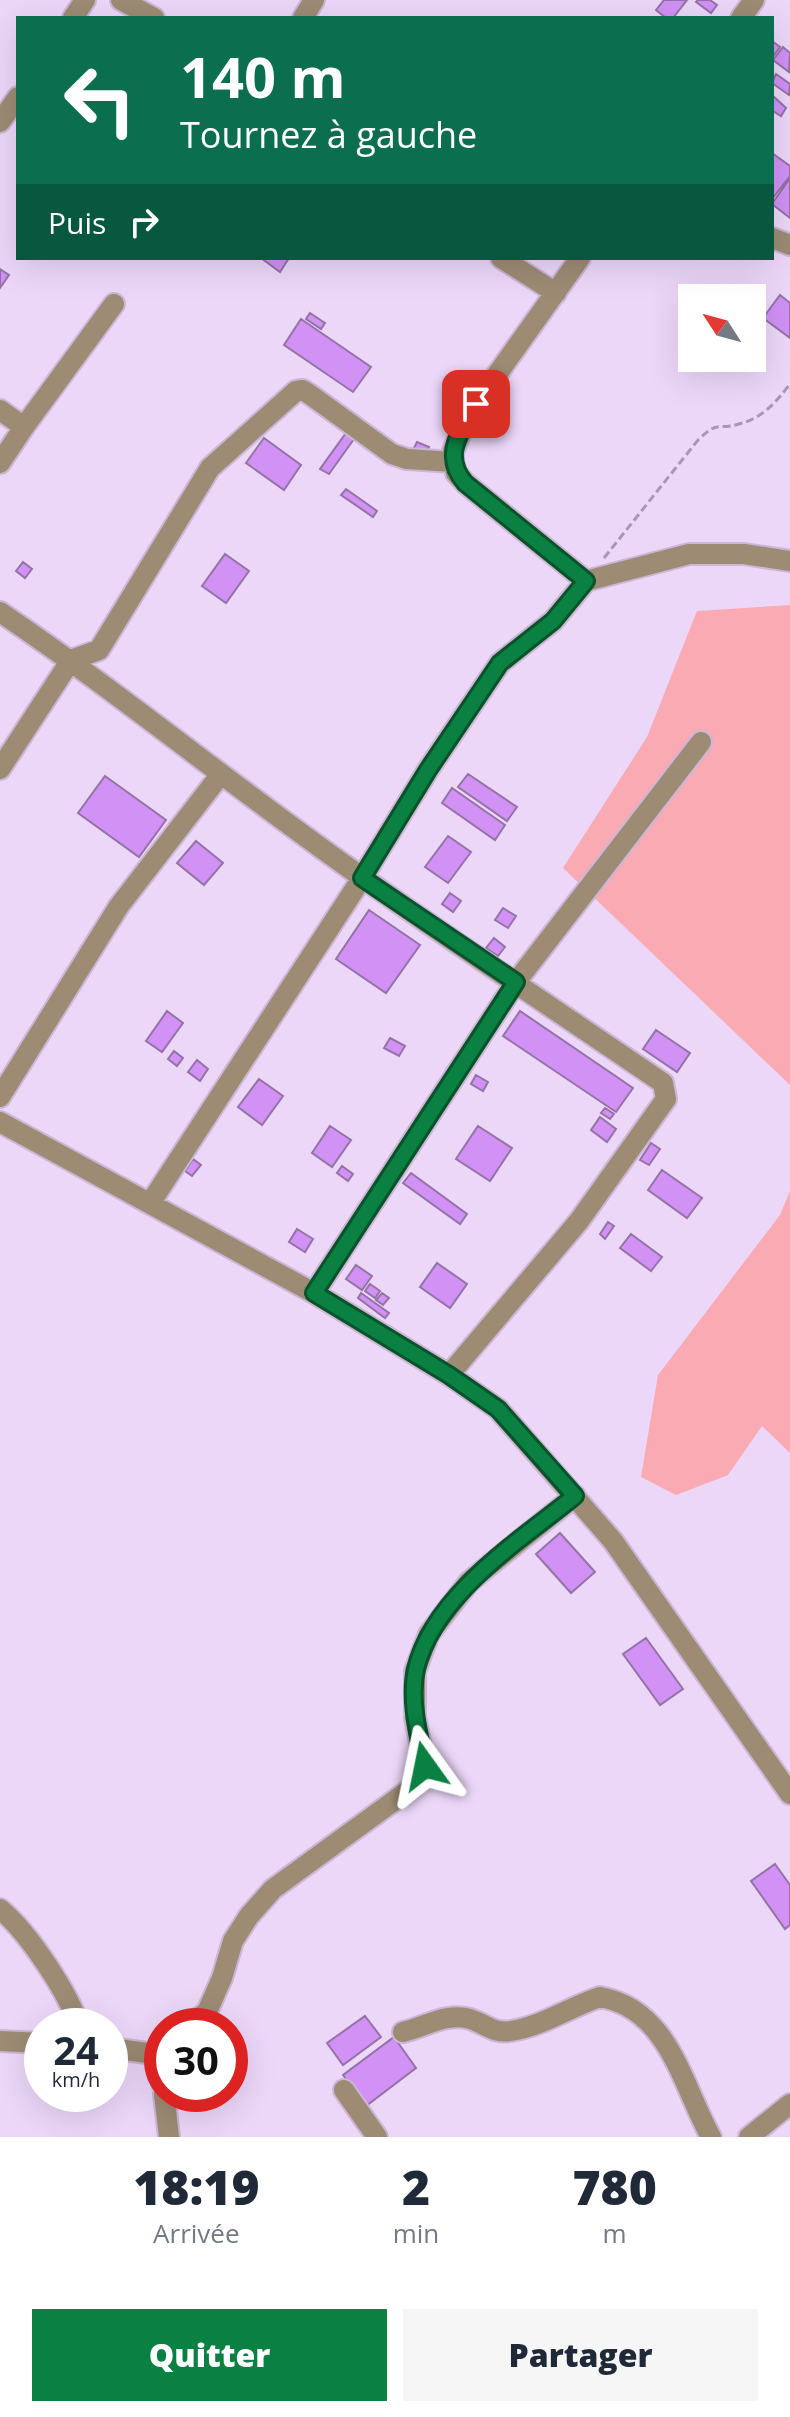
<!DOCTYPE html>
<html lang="fr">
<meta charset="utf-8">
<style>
:root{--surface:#fff;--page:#f6f6f7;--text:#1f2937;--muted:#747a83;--accent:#0b8043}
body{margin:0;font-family:"Open Sans",sans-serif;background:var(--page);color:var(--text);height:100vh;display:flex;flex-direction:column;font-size:30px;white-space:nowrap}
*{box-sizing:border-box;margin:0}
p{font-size:26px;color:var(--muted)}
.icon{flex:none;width:44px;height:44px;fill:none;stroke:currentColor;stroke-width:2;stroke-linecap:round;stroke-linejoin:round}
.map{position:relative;height:2137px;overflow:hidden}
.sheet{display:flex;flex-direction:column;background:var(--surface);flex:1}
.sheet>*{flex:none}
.banner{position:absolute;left:16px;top:16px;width:758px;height:244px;border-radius:0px;box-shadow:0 8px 32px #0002;background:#0b6e4f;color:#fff;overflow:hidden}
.needle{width:52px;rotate:306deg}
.tools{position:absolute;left:678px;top:284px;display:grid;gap:16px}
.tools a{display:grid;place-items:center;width:88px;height:88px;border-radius:0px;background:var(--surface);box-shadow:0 8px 32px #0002;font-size:40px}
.speed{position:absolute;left:24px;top:2008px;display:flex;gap:16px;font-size:40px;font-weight:700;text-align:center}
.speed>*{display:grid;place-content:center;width:104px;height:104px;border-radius:50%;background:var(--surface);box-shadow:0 8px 32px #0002;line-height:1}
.speed small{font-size:20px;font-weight:400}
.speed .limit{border:12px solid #d22;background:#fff;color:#111}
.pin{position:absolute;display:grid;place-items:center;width:68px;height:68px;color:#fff;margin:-34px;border-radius:16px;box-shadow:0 4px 12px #0006}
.me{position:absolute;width:88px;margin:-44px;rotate:348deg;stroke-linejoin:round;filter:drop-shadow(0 0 6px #0008)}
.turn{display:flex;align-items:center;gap:28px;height:168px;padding:0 32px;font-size:36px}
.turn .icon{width:104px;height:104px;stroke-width:2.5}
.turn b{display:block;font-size:56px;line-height:68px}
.then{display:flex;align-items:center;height:76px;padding:0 32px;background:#0003;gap:16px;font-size:30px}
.eta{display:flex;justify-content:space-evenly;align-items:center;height:136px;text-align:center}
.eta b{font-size:48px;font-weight:800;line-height:56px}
.action{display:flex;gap:16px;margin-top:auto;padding:16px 32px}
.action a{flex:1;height:92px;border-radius:0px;background:var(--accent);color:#fff;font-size:32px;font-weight:800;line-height:92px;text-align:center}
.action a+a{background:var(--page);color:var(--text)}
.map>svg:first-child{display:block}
.green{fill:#f9aab2}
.building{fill:#d191f5;stroke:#9473a7;stroke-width:2}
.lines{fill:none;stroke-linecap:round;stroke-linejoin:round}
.minor-casing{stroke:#cab6d5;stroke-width:24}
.path{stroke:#aa97b5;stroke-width:3;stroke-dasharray:8 4;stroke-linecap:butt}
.minor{stroke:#9d8b74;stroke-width:20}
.route-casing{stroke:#07532c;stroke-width:20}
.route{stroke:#0b8043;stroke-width:14}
</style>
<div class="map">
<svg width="790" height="2137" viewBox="0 0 790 2137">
<rect width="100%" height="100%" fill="#ecd7f9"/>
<path class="green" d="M790,605V1085L563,868L647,737L697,611Z
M790,1191V1453L762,1426L728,1475L676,1495L641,1477L658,1375L780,1215Z"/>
<path class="building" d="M664,0H687L673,18H666L656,10Z
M698,0H710L717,5L711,13L696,2Z
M772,41L780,47L774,55L772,54Z
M783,47L790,53L789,72L773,60Z
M776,74L790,84L789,95L772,83Z
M772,95L786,108L781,116L773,111Z
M772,153L790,166V176L772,199Z
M790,178V218L772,204Z
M261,258H289L280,272Z
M0,269L9,275L0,288Z
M780,295L790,303V338L763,318Z
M310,313L325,323L321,329L306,319Z
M301,319L371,367L353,392L284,345Z
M346,433L354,439L329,474L320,469Z
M264,438L301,465L284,490L246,463Z
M417,442L429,447L425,455L413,450Z
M346,489L377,511L373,517L341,495Z
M225,554L249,571L226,603L202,586Z
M23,562L32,569L25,578L16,571Z
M468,774L517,807L507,821L458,787Z
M105,776L166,820L139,857L78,813Z
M452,788L505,825L495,840L442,803Z
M448,836L471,852L448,883L425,867Z
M196,841L223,863L204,885L177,863Z
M450,893L461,901L453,912L442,904Z
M503,908L516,916L508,928L495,920Z
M369,910L420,945L386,993L336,959Z
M494,938L505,947L498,956L486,948Z
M167,1011L183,1023L162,1052L146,1041Z
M520,1011L633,1088L616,1112L503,1036Z
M656,1030L690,1053L677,1072L643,1049Z
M390,1038L405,1046L399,1056L384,1048Z
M174,1051L183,1058L177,1066L168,1059Z
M197,1060L208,1069L200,1081L188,1072Z
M476,1075L488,1082L483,1091L471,1084Z
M259,1079L283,1096L262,1125L238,1107Z
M605,1108L614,1114L610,1119L601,1113Z
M600,1117L616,1129L607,1142L591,1130Z
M330,1126L351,1140L332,1167L312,1153Z
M478,1126L512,1148L490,1181L456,1159Z
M651,1143L660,1149L649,1165L640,1160Z
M193,1159L201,1165L192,1176L185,1171Z
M342,1166L353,1174L348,1181L337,1173Z
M662,1170L702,1198L687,1218L648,1190Z
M411,1173L467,1214L460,1224L403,1183Z
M608,1222L614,1226L605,1239L600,1234Z
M297,1229L313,1239L305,1252L289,1242Z
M631,1234L662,1257L651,1271L620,1248Z
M437,1263L467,1284L450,1308L420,1287Z
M356,1265L372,1276L362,1290L346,1279Z
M370,1284L380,1291L375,1298L365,1291Z
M361,1293L389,1313L385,1318L358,1298Z
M382,1293L389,1298L383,1305L376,1300Z
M560,1533L595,1572L571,1593L536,1554Z
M646,1638L683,1689L660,1705L623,1654Z
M775,1864L790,1885V1925L785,1929L751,1881Z
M365,2016L381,2037L343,2065L327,2043Z
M394,2037L416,2068L366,2106L343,2075Z"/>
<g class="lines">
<g class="minor-casing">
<path id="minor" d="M121,0L154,18
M73,18L85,0
M303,18L314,0
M741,18L754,0
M0,122L18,97
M772,238L790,245
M501,258L556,293
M580,258L476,404L462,430L453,451V462L456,473L465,483L586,581
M0,410L24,427
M0,463L24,427L114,304
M0,612C124,696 240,792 363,878C462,948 563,1015 663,1083L666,1099L579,1221L449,1375
M0,769L71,660L99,650L210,468L296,391L303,390L312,396L392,454L407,459L453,462
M0,1097L119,906L221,774
M0,1122L314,1293L449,1375L498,1409L613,1541L790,1794
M151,1202L362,878L428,770L500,663L553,621L586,581L689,554H744L790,561
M314,1293L516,982L701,742
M0,1909C28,1932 68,1992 79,2026
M188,2026L207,2012L222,1978L233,1941L249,1916L273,1889L413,1787L423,1775L425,1766L415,1718V1671L429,1634L469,1582L575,1496
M403,2032C425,2027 447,2012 470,2019C486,2024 493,2034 511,2031C543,2026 570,2007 600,1997C669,2009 682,2085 711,2137
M0,2041L42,2043
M110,2048L147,2053L155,2057L162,2083
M344,2090L377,2137
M164,2094L169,2137
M749,2137L790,2104"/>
</g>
<path class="path" d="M604,558L698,440C720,419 715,431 739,424C763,418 776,402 790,384"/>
<use href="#minor" class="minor"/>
</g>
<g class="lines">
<g class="route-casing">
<path id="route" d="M425,1766C419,1736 409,1700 416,1669C434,1595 519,1541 575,1496L498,1409L449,1375L314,1293L516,982L362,878L428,770L500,663L553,621L586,581L465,483C441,455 461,431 476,404"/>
</g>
<use href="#route" class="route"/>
</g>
</svg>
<div class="tools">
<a><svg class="needle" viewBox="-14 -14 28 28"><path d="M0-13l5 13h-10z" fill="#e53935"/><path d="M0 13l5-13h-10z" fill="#747a83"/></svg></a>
</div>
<div class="speed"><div>24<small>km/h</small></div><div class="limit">30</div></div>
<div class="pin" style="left:476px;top:404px;background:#d93025"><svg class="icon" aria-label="arrive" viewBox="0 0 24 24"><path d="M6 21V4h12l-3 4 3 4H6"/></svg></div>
<svg class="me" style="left:425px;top:1766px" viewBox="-20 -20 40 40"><path d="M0-17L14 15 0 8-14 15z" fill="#0b8043" stroke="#fff" stroke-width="4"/></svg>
<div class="banner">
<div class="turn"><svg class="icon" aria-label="left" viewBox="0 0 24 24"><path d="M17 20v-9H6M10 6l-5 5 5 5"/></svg><div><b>140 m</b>Tournez à gauche</div></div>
<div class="then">Puis<svg class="icon" aria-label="right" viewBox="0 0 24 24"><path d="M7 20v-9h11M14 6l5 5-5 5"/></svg></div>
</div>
</div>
<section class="sheet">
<div class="eta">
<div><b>18:19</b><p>Arrivée</p></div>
<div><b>2</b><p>min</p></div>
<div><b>780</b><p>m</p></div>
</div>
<div class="action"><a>Quitter</a><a>Partager</a></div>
</section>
